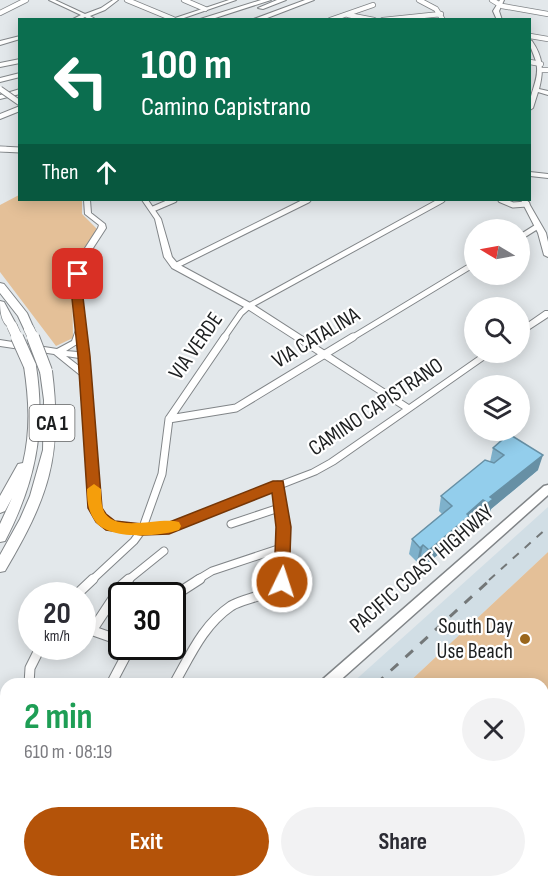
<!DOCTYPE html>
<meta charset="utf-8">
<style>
:root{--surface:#fff;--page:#f2f2f3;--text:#2b2b33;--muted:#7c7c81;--accent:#b45309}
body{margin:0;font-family:"Sofia Sans Condensed",sans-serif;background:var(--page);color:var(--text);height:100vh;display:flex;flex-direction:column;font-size:22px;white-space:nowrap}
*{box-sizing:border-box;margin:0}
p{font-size:20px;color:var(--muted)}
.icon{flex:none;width:33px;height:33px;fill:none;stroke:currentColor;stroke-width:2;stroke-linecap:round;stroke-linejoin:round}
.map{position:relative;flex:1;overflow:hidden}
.side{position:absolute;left:0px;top:678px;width:549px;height:210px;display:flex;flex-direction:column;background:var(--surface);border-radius:18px 18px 0 0;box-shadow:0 3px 15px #0003}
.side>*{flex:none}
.hud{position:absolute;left:18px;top:18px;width:513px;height:183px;border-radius:0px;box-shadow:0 3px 15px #0003;background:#0b6e4f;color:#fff;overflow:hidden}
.needle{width:39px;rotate:280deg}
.tools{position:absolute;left:464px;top:219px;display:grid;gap:12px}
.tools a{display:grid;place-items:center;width:66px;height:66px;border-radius:50%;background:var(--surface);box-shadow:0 3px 15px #0003;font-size:30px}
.speed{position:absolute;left:18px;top:582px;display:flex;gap:12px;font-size:30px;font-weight:700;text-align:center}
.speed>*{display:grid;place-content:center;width:78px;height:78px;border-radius:50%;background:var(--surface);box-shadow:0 3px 15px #0003;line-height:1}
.speed small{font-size:15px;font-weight:400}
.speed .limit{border:3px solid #111;border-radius:9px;background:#fff;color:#111}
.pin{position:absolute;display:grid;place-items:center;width:51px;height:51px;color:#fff;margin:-26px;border-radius:12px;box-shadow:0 3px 9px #0006}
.me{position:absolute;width:66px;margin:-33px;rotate:4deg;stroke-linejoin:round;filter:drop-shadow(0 0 4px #0008)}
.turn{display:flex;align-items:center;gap:21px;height:126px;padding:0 24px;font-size:27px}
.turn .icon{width:78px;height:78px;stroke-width:2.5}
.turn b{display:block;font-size:42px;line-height:51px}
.then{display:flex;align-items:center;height:57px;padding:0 24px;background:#0003;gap:12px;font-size:22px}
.round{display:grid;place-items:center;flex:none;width:63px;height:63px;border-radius:32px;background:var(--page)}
.headline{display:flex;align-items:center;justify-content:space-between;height:102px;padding:0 24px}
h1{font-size:36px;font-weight:700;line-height:45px;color:#1e9e55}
.action{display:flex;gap:12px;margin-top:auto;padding:12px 24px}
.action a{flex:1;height:69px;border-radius:36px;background:var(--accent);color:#fff;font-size:24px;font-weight:700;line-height:69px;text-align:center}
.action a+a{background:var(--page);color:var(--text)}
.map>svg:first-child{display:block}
.built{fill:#d1dee5}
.green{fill:#e4c098}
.water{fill:#5c95b2}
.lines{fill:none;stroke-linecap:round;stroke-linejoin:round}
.street-far3-casing{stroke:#818588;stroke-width:6}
.street-far2-casing{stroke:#818588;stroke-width:7}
.street-far1-casing{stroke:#818588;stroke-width:9}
.street-casing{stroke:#818588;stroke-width:11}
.secondary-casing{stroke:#818588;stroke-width:2}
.primary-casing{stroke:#818588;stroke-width:3}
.highway-casing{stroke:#818588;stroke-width:2}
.street-far3{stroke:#fff;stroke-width:4.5}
.street-far2{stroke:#fff;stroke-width:5}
.street-far1{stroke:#fff;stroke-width:7}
.street{stroke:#fff;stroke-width:9}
.secondary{fill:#fff;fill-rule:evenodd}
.primary{fill:#fff;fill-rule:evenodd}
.highway{fill:#fff;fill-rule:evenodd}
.rail-far1{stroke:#737778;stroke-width:2;stroke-dasharray:8 8;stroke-linecap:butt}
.rail{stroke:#737778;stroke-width:3;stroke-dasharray:10 10;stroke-linecap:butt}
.secondary-bridge-casing{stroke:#818588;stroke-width:7;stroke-linecap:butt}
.highway-bridge-far1-casing{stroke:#818588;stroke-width:11;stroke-linecap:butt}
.highway-bridge-casing{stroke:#818588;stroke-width:14;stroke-linecap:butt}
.secondary-bridge{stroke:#fff;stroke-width:5}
.highway-bridge-far1{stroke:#fff;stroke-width:10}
.highway-bridge{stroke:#fff;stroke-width:12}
.wall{fill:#7eb1cb}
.shaded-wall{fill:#6790a5}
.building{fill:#93ceec;stroke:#6790a5;stroke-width:1.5}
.route{fill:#b45309;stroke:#753606;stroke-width:1.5}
.slow{fill:#f59e0b}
.poi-dot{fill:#9a661c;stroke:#fff;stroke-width:2}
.labels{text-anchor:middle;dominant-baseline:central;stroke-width:4.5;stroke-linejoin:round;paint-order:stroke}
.shield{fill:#fff;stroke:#616263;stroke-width:1.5}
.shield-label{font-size:21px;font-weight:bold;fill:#1d1f20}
.street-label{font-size:22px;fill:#1d1f20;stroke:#fff}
.poi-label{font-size:22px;fill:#1d1f20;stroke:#fff;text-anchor:end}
</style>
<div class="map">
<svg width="548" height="888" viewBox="0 0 548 888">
<rect width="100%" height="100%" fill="#e3e8eb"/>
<path class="built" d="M548,507V552L407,684H351Z
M132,882H196L190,888H125Z"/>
<path class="green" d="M19,195L20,200H82V214L98,230L75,269L72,283L73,338L56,346L0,272V205Z
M548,552V698L543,703V684H407Z
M196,882H405L401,888H190Z"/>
<path class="water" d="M548,698V888H401L405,882H543V703Z"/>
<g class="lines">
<g class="street-far3-casing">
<path id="street-far3" d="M127,0L173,19
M184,0L205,9
M419,0L436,9L443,20
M492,0L502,6L548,14
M0,13L26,0
M348,15L374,20
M330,20L373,5
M383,20L441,14
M530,36L548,39
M530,62L541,64
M542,70H548
M0,149H6"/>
</g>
<g class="street-far2-casing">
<path id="street-far2" d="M0,149L20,150
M501,200L513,205L527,204
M153,209L174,200
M519,238L538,226
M175,266L308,200
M223,339L241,313L249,306L442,200
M350,339L474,264"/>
</g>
<g class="street-far1-casing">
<path id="street-far1" d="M169,419L236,408L353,337
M278,485L285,547L282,580
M231,524L282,507
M92,580L134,541L142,530L162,474L169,419L225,337
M128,580L164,551
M197,580L212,571L284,547"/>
</g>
<g class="street-casing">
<path id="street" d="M75,596L93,579
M172,597L200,579
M82,627L122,641
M93,629L122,585L129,579
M29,684L30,668L41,646
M111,684L131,646
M174,684C190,656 203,625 231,606C245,597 276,596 283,579
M0,715L6,707
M0,781L6,776
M0,841L6,836"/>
</g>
<g class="secondary-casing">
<path id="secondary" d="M49,0H55L85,14L101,8L113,0H118L105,10L90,16L97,20H90L85,17L79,20H71L81,15Z
M229,0H236L178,20H169Z
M500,0H504L499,11L502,20H497L493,11Z
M20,36V39L0,45V41Z
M530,40L532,41C543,57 544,70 539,89L548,91V95L538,92L533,108L530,110C528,95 538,83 537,68C537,58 529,49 530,40Z
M20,59V63L0,67V63Z
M530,172L548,174V178L530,176Z
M84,200H90L91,213L105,224L106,228L84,262L81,289L86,354L88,356L87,358L88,372L90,375L88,377L100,508L104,515L114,523L142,526L168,524L311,470L329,460L403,409L246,308L172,268L164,257L155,219L142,200H148L161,219L172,257L178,264L252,304L409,405L485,352H495L335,464L317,474L169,532L142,534L112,530L98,521L90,508L80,375L54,354L0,346V340L57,349L72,341L76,330L73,289L76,262L98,228L99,225L85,214ZM77,344L78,352L66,351ZM66,356L79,358V366Z
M521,200H527L546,233L548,242V257L544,255L538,233Z
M545,311H548V317L519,336V329Z"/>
</g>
<g class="primary-casing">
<path id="primary" d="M548,485V495L336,684H320L322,680L544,486Z
M74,882H94L91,888H71Z
M100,882H120L117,888H97Z"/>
</g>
<g class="highway-casing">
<path id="highway" d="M261,0H271L209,20H197Z
M277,0H286L263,9L258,8Z
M305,0H314L262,20H251Z
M20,73V77L0,82V78Z
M20,89V94L0,99V95Z
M20,106V111L0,119V114Z
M0,283L4,284L27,313L34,329L33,331H25L18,316L0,293Z
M0,301L4,302L17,326L16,328L12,329C1,325 0,311 0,301Z
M30,362L36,366C46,431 35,483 5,541L0,542V524L12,498L5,511L0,513V496L18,464L23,463C31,430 29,399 24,366Z
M46,367L52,371C63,457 48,498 5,571L0,572V555L20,519L30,496L43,450L44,400L40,371Z"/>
</g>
<use href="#street-far3" class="street-far3"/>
<use href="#street-far2" class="street-far2"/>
<use href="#street-far1" class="street-far1"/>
<use href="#street" class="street"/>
<use href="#secondary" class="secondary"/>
<use href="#primary" class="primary"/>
<use href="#highway" class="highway"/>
<path class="rail-far1" d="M489,580L548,527"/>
<path class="rail" d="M376,684L491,579
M152,888L159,882"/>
<g class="secondary-bridge-casing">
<path id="secondary-bridge" d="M0,89L20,103"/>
</g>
<g class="highway-bridge-far1-casing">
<path id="highway-bridge-far1" d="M12,326L18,339
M29,329L34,339"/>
</g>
<g class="highway-bridge-casing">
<path id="highway-bridge" d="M17,337L30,366
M33,337L46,371"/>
</g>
<use href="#secondary-bridge" class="secondary-bridge"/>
<use href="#highway-bridge-far1" class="highway-bridge-far1"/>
<use href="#highway-bridge" class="highway-bridge"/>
</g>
<path class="wall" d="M493,448L538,470L491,509L490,514L485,518L480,515L467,526L466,530L426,565L420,560L417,562L409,554L412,539L442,514L439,511L441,496L490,462Z"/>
<path class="shaded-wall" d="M543,455L538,470L491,509L490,514L485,518L490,497Z
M483,500L480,515L467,526L466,530L426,565L429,550L467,514Z
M423,545L420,560L417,562L420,548Z"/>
<path class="building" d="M509,434L543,455L490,497L493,499L488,503L483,500L467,514L469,516L429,550L423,545L420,548L412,539L452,506L441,496L485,460L494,463L504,455L493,448Z"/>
<path class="route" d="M78,270L83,274L82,289L90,356L102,508L106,514L115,521L142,524L167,523L273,481H283L291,527L289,582L287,587L282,589L276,587L274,582L276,527L272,493L169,534L142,535L106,530L96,522L88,508L78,356L71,289L72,274Z"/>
<path class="slow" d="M94,484L101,489C101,495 101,503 103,509C112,535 160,516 179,522L181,526L179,530C159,537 108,540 95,521C88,511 87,501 87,489Z"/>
<circle class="poi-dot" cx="525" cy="639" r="6"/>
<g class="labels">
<rect class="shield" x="29.5" y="405" width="45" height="36" rx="4.5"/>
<g class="shield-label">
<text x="52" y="423">CA 1</text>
</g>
<g class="street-label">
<text transform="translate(316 338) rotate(-31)">VIA CATALINA</text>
<text transform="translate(196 346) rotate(-55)">VIA VERDE</text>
<text transform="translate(376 407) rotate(-34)">CAMINO CAPISTRANO</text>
<text transform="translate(422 569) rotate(-41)">PACIFIC COAST HIGHWAY</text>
</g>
<g class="poi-label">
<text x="513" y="626">South Day<tspan x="513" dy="25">Use Beach</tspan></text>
</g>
</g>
</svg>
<div class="tools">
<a><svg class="needle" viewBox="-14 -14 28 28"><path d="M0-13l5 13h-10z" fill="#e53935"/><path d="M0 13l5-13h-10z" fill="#7c7c81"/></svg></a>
<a><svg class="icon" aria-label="search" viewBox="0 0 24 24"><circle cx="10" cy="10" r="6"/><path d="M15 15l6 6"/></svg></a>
<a><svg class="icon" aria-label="layers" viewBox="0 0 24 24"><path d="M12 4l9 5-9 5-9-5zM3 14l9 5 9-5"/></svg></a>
</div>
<div class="speed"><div>20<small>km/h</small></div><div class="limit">30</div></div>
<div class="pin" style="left:78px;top:274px;background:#d93025"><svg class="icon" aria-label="arrive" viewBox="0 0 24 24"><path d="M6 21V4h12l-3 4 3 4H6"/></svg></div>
<svg class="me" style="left:282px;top:582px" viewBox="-20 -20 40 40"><circle r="17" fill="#b45309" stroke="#fff" stroke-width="3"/><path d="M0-11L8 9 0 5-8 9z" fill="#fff"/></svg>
<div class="hud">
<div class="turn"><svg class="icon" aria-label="left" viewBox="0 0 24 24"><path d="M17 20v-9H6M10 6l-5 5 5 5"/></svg><div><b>100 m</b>Camino Capistrano</div></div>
<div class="then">Then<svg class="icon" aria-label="ahead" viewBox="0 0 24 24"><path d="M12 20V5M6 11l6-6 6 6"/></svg></div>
</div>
<section class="side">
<div class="headline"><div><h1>2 min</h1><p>610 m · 08:19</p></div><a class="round"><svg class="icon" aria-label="close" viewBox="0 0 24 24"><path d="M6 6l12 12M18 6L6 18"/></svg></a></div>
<div class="action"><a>Exit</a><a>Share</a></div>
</section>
</div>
